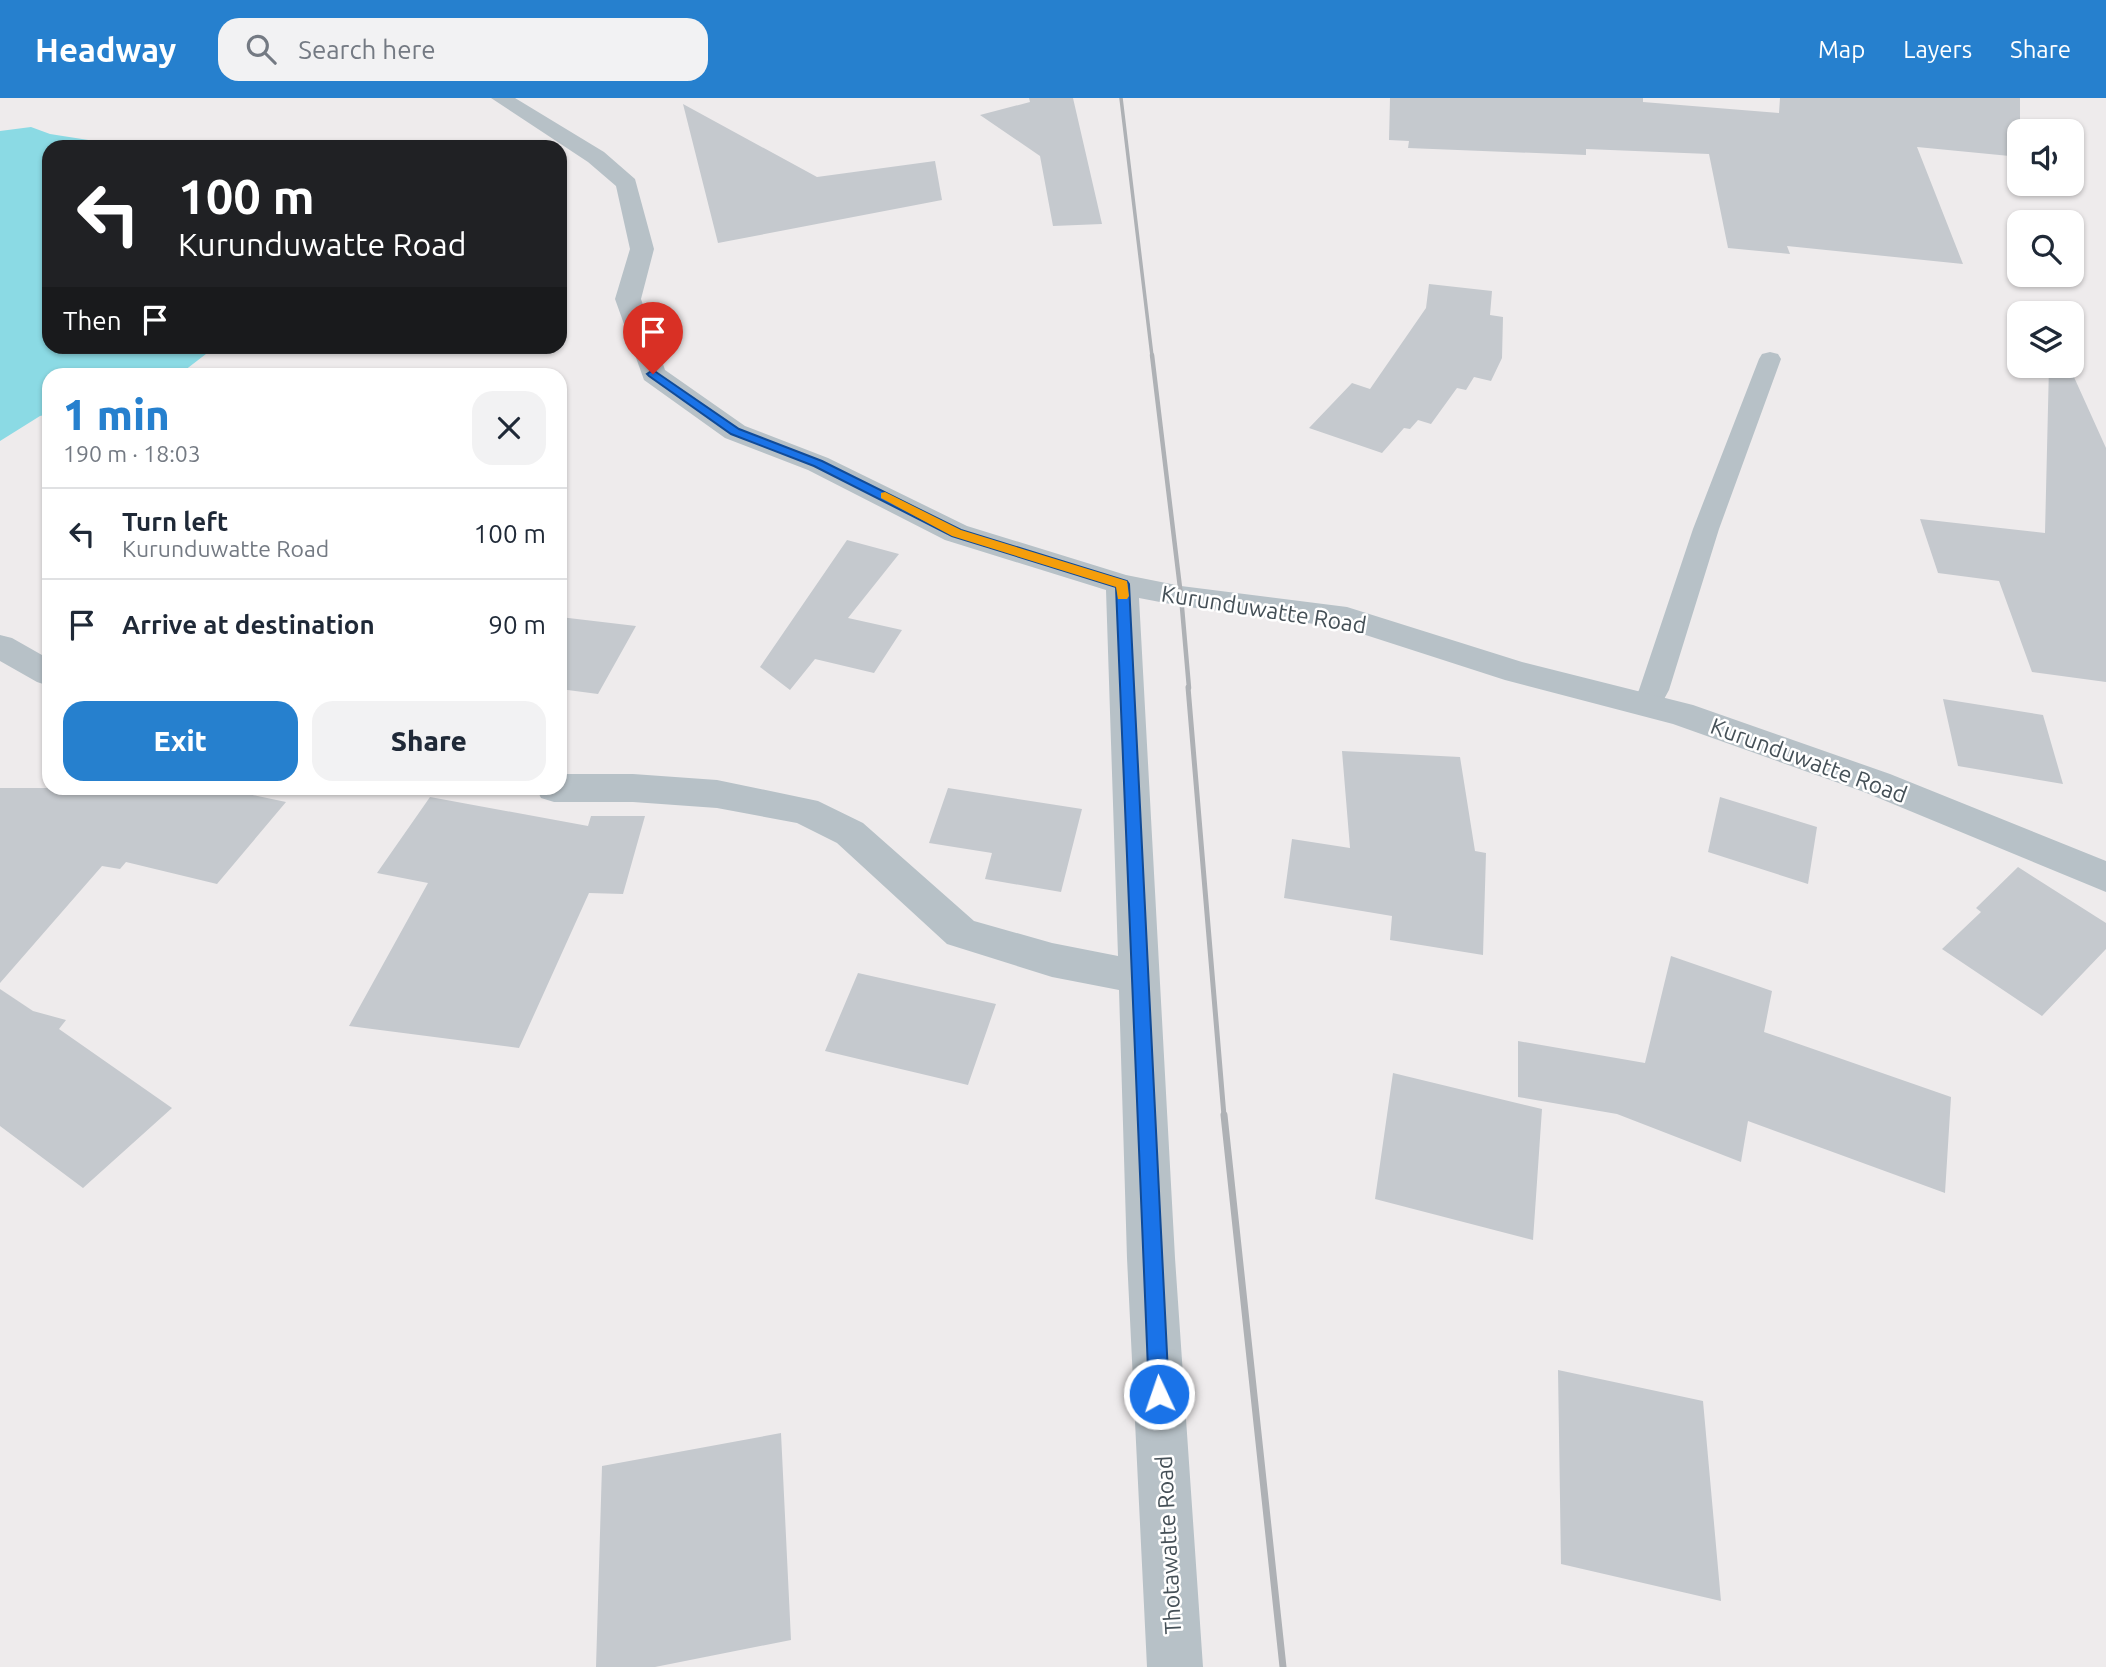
<!DOCTYPE html>
<meta charset="utf-8">
<style>
:root{--surface:#fff;--page:#f2f2f3;--text:#1f2937;--muted:#747a83;--line:#e0e1e3;--accent:#2680ce}
body{margin:0;font-family:Ubuntu,sans-serif;background:var(--page);color:var(--text);height:100vh;display:flex;flex-direction:column;font-size:26px;white-space:nowrap}
*{box-sizing:border-box;margin:0}
p{font-size:23px;color:var(--muted)}
.icon{flex:none;width:38px;height:38px;fill:none;stroke:currentColor;stroke-width:2;stroke-linecap:round;stroke-linejoin:round}
.map{position:relative;flex:1;overflow:hidden}
.drawer{position:absolute;left:42px;top:270px;width:525px;height:427px;display:flex;flex-direction:column;background:var(--surface);border-radius:21px;box-shadow:0 2px 5px #0004}
.drawer>*{flex:none}
.top-card{position:absolute;left:42px;top:42px;width:525px;height:214px;border-radius:21px;box-shadow:0 2px 5px #0004;background:#202124;color:#fff;overflow:hidden}
.controls{position:absolute;left:2007px;top:21px;display:grid;gap:14px}
.controls a{display:grid;place-items:center;width:77px;height:77px;border-radius:14px;background:var(--surface);box-shadow:0 2px 5px #0004;font-size:35px}
.pin{position:absolute;display:grid;place-items:center;width:60px;height:60px;color:#fff;margin:-72px -30px;border-radius:50% 50% 50% 0;rotate:-45deg;box-shadow:0 0 7px #0007}
.pin .icon{rotate:45deg}
.me{position:absolute;width:77px;margin:-38px;rotate:357deg;stroke-linejoin:round;filter:drop-shadow(0 0 5px #0008)}
.turn{display:flex;align-items:center;gap:24px;height:147px;padding:0 21px;font-size:32px}
.turn .icon{width:91px;height:91px;stroke-width:2.5}
.turn b{display:block;font-size:49px;line-height:60px}
.then{display:flex;align-items:center;height:66px;padding:0 21px;background:#0003;gap:14px;font-size:26px}
.round{display:grid;place-items:center;flex:none;width:74px;height:74px;border-radius:21px;background:var(--page)}
.head{display:flex;align-items:center;justify-content:space-between;height:119px;padding:0 21px}
h1{font-size:42px;font-weight:800;line-height:52px;color:var(--accent)}
.button{display:flex;gap:14px;margin-top:auto;padding:14px 21px}
.button a{flex:1;height:80px;border-radius:21px;background:var(--accent);color:#fff;font-size:28px;font-weight:800;line-height:80px;text-align:center}
.button a+a{background:var(--page);color:var(--text)}
ul{padding:0;list-style:none}
li{display:flex;align-items:center;gap:21px;height:91px;padding:0 21px;border-top:2px solid var(--line)}
li div{flex:1}
li b{display:block;font-size:26px}
li em{font-style:normal}
header{display:flex;align-items:center;gap:42px;box-sizing:border-box;height:98px;padding:0 35px;background:var(--accent);color:#fff}
header strong{font-size:33px}
nav{display:flex;gap:38px;margin-inline-start:auto;font-size:24px}
.search{width:490px;height:63px;background:var(--page);display:flex;align-items:center;gap:18px;box-sizing:border-box;padding:0 24px;border-radius:21px;color:var(--muted);font-size:26px}
.map>svg:first-child{display:block}
.water{fill:#8bdae4}
.building{fill:#c5c9ce}
.lines{fill:none;stroke-linecap:round;stroke-linejoin:round}
.service{fill:#b7c1c7;fill-rule:evenodd}
.minor{fill:#b7c1c7;fill-rule:evenodd}
.rail-far3{stroke:#aeb1b5;stroke-width:3.5}
.rail-far2{stroke:#aeb1b5;stroke-width:4.5}
.rail-far1{stroke:#aeb1b5;stroke-width:5}
.rail{stroke:#aeb1b5;stroke-width:7}
.route{fill:#1a73e8;stroke:#114b97;stroke-width:2}
.slow{fill:#f59e0b}
.labels{text-anchor:middle;dominant-baseline:central;stroke-width:5;stroke-linejoin:round;paint-order:stroke}
.street-label{font-size:23px;fill:#455057;stroke:#fff}
</style>
<header>
<strong>Headway</strong>
<div class="search"><svg class="icon" aria-label="search" viewBox="0 0 24 24"><circle cx="10" cy="10" r="6"/><path d="M15 15l6 6"/></svg>Search here</div>
<nav><a>Map</a><a>Layers</a><a>Share</a></nav>
</header>
<div class="map">
<svg width="2106" height="1569" viewBox="0 0 2106 1569">
<rect width="100%" height="100%" fill="#eeebec"/>
<path class="water" d="M31,29L50,36L133,49H49V248L215,249L180,276H49V316L40,318L0,343V33Z"/>
<path class="building" d="M1029,0H1073L1102,126L1053,128L1040,58L980,17L1030,4Z
M1390,0H1643V4L1779,15L1780,0H2020V59L1917,49L1963,166L1787,148L1790,156L1728,150L1709,56L1586,51V57L1408,50L1409,43L1389,42Z
M683,6L817,79L935,63L942,102L718,145Z
M1429,186L1492,193L1490,217L1503,219L1502,260L1491,283L1474,279L1466,292L1457,290L1431,326L1418,322L1410,331L1404,330L1382,355L1309,330L1352,285L1370,291L1426,210Z
M2049,268H2069L2106,350V584L2032,574L1999,483L1938,475L1920,421L2045,435Z
M847,442L899,456L848,520L902,532L874,575L815,561L790,592L760,569Z
M560,519L636,528L598,596L560,591Z
M1943,601L2043,617L2063,686L1958,668Z
M1342,653L1460,659L1475,753L1486,755L1483,857L1390,842L1392,818L1284,800L1292,741L1350,750Z
M0,690H219L286,704L217,786L126,764L120,771L102,768L0,885Z
M948,690L1082,711L1061,794L985,781L992,755L929,745Z
M430,699L588,728L591,718H645L623,796L589,795L519,950L349,928L428,785L377,775Z
M1720,699L1817,729L1808,786L1708,754Z
M2018,769L2106,825V851L2042,918L1942,851L1981,814L1976,810Z
M1671,858L1772,893L1764,934L1951,999L1945,1095L1748,1023L1741,1064L1617,1016L1518,999V943L1645,965Z
M858,875L996,906L968,987L825,953Z
M0,891L33,913L66,922L59,931L172,1010L83,1090L0,1028Z
M1393,975L1542,1011L1533,1142L1375,1101Z
M1558,1272L1703,1303L1721,1503L1561,1466Z
M781,1335L791,1542L655,1569H596L602,1368Z"/>
<g class="lines">
<path class="service" d="M1770,254L1778,256L1781,261L1719,431L1669,592L1657,614L1646,617L1635,614L1631,607L1639,592L1693,431L1759,261L1762,256Z"/>
<path class="minor" d="M491,0H515L604,54L635,81L654,151L641,201L665,272L745,328L828,360L967,428L1126,477L1181,488L1347,509L1522,564L1693,607L1890,676L2106,763V794L1864,694L1673,626L1505,582L1344,530L1181,508L1139,500L1175,1160L1203,1569H1147L1127,1160L1119,892L1052,879L947,846L837,745L797,725L717,710L633,704H554L541,700L536,690H560V676H633L717,682L818,703L863,725L974,823L1052,845L1118,858L1106,492L945,442L808,372L725,340L644,282L615,201L630,151L616,88L588,64Z
M0,537L12,540L49,561V588L37,584L0,563Z"/>
<path class="rail-far3" d="M1121,0L1152,258"/>
<path class="rail-far2" d="M1152,257L1181,498L1189,590"/>
<path class="rail-far1" d="M1188,589L1224,1018"/>
<path class="rail" d="M1224,1017L1283,1569"/>
</g>
<path class="route" d="M653,272L739,331L822,363L961,432L1127,483L1129,486L1169,1296L1166,1304L1159,1307L1152,1304L1149,1296L1116,489L952,438L814,368L731,336L649,278L647,276Z"/>
<path class="slow" d="M885,394L961,432L1127,483L1129,498L1127,501H1118L1116,489L952,438L881,400V395Z"/>
<g class="labels">
<g class="street-label">
<text transform="translate(1264 511) rotate(9)">Kurunduwatte Road</text>
<text transform="translate(1809 662) rotate(20)">Kurunduwatte Road</text>
<text transform="translate(1168 1447) rotate(-93)">Thotawatte Road</text>
</g>
</g>
</svg>
<div class="controls">
<a><svg class="icon" aria-label="sound" viewBox="0 0 24 24"><path d="M4 9h4l5-4v14l-5-4H4zM17 9q2 3 0 6"/></svg></a>
<a><svg class="icon" aria-label="search" viewBox="0 0 24 24"><circle cx="10" cy="10" r="6"/><path d="M15 15l6 6"/></svg></a>
<a><svg class="icon" aria-label="layers" viewBox="0 0 24 24"><path d="M12 4l9 5-9 5-9-5zM3 14l9 5 9-5"/></svg></a>
</div>
<div class="pin" style="left:653px;top:276px;background:#d93025"><svg class="icon" aria-label="arrive" viewBox="0 0 24 24"><path d="M6 21V4h12l-3 4 3 4H6"/></svg></div>
<svg class="me" style="left:1159px;top:1296px" viewBox="-20 -20 40 40"><circle r="17" fill="#1a73e8" stroke="#fff" stroke-width="3"/><path d="M0-11L8 9 0 5-8 9z" fill="#fff"/></svg>
<div class="top-card">
<div class="turn"><svg class="icon" aria-label="left" viewBox="0 0 24 24"><path d="M17 20v-9H6M10 6l-5 5 5 5"/></svg><div><b>100 m</b>Kurunduwatte Road</div></div>
<div class="then">Then<svg class="icon" aria-label="arrive" viewBox="0 0 24 24"><path d="M6 21V4h12l-3 4 3 4H6"/></svg></div>
</div>
<section class="drawer">
<div class="head"><div><h1>1 min</h1><p>190 m · 18:03</p></div><a class="round"><svg class="icon" aria-label="close" viewBox="0 0 24 24"><path d="M6 6l12 12M18 6L6 18"/></svg></a></div>
<ul>
<li><svg class="icon" aria-label="left" viewBox="0 0 24 24"><path d="M17 20v-9H6M10 6l-5 5 5 5"/></svg><div><b>Turn left</b><p>Kurunduwatte Road</p></div><em>100 m</em></li>
<li><svg class="icon" aria-label="arrive" viewBox="0 0 24 24"><path d="M6 21V4h12l-3 4 3 4H6"/></svg><div><b>Arrive at destination</b></div><em>90 m</em></li>
</ul>
<div class="button"><a>Exit</a><a>Share</a></div>
</section>
</div>
